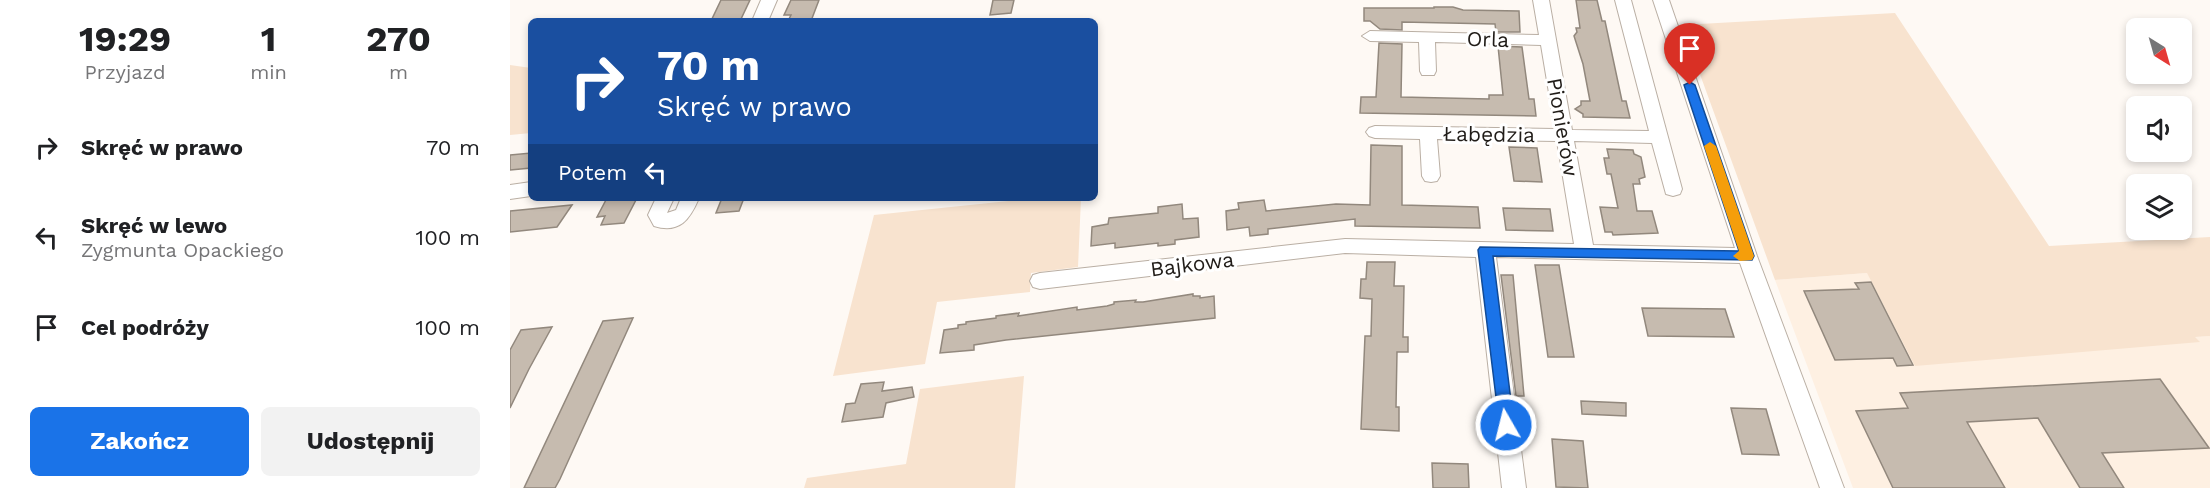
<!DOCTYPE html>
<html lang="pl">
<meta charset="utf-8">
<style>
:root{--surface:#fff;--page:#f2f2f2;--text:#202124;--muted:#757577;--accent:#1a73e8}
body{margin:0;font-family:"Work Sans",sans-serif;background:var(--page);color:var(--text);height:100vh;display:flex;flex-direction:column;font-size:22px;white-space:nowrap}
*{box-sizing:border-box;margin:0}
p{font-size:20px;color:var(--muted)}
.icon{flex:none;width:33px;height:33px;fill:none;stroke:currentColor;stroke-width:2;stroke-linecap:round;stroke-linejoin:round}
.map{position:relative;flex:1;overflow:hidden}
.details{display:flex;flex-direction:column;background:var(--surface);width:510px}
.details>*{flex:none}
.guide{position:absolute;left:18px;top:18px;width:570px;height:183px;border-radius:9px;box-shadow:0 3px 9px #0003;background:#1a4fa0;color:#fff;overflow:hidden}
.needle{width:39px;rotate:143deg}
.fabs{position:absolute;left:1616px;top:18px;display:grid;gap:12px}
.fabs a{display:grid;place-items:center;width:66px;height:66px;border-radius:9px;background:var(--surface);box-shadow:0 3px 9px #0003;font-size:30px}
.pin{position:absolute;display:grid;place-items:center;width:51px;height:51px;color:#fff;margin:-62px -26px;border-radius:50% 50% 50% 0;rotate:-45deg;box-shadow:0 0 6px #0007}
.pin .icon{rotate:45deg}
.me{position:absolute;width:66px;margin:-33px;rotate:352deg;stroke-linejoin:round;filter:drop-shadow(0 0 4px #0008)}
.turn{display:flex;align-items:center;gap:21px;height:126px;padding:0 30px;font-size:27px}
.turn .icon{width:78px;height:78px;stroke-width:2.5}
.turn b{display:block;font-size:42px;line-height:51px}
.then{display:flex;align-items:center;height:57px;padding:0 30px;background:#0003;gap:12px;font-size:22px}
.eta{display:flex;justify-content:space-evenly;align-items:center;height:102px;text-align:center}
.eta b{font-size:36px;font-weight:700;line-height:42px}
.button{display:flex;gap:12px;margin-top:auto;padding:12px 30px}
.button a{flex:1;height:69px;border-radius:9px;background:var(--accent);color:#fff;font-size:24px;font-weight:700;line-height:69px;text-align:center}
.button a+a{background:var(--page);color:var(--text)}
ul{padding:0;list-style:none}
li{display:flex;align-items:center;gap:18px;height:90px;padding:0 30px}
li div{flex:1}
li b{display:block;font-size:22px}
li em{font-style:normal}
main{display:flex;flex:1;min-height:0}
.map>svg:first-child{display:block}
.built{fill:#fef0e2}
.green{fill:#f8e3cf}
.building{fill:#c6bbaf;stroke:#92887d;stroke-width:1.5}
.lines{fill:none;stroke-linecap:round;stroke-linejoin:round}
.minor-casing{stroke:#baafa4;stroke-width:2}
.minor{fill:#fff;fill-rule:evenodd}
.route{fill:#1a73e8;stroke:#114b97;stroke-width:1.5}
.slow{fill:#f59e0b}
.labels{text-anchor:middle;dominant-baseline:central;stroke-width:6;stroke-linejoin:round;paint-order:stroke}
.street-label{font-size:21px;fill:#201c18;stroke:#fff}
</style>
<main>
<section class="details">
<div class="eta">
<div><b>19:29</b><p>Przyjazd</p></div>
<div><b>1</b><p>min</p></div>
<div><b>270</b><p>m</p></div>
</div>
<ul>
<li><svg class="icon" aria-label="right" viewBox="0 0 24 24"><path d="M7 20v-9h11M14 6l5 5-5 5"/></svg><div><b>Skręć w prawo</b></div><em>70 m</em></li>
<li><svg class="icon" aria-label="left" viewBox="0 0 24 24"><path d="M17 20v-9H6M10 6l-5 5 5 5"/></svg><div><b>Skręć w lewo</b><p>Zygmunta Opackiego</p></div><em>100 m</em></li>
<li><svg class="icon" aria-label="arrive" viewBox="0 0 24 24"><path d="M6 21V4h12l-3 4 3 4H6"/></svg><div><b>Cel podróży</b></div><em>100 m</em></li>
</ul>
<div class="button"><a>Zakończ</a><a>Udostępnij</a></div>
</section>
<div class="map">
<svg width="1700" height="488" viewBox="0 0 1700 488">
<rect width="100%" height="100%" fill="#fef9f4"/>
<path class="built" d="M1357,273L1689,342L1684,337L1700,336V488H1343L1265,280Z"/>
<path class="green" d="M1385,13L1539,246L1700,237V336L1685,337L1690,342L1405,366L1357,273L1265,280L1172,25Z
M0,65L21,68V133L0,135Z
M528,198H571L568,267L521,273L520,292L427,302L415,364L323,376L364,215Z
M514,376L505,488H294L297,478L396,464L410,389Z"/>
<path class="building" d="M211,0H240L231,19L201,21Z
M281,0H309L301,21H278L281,15H274Z
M483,0H504L501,13L480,15Z
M1066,0H1087L1092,21H1095L1112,101H1116L1120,118L1073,117V114L1065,109L1071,105V101H1080L1073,64L1064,36L1067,32L1066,28H1070Z
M924,7H943L953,10L1009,11L1010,32H986L985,24L892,22V30L870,29L860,21H854V8H924Z
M869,43L892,44L891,97L979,99V95H993L988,46L1012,47L1019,99H1024L1026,116L850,113L851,97H866Z
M861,145L892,146V205L968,207L970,228L845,226V219L758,229V234L740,236L739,227L717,230L716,211L729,209L728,203L754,200L756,211L826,204L860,205Z
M999,147L1027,148L1032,182L1004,181Z
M1097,149L1123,150L1124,154L1131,157L1135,177L1129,179L1130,184H1123L1127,211H1142L1148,233L1103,235L1102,232H1095L1090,207L1108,208L1101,174H1097L1094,158H1099Z
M21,153V168L0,170V155Z
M97,198H127L114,223L91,225L95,216L87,217Z
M212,198H234L229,211L206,213Z
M672,204L673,219L688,218L689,237L665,240V244L648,246V243L605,248V243L581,246L582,227L598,224L599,218L648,213V207Z
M62,205L47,227L0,232V211Z
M993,208L1040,209L1043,231L996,230Z
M857,262H885L884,286H894L893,337H898V352H887L886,407H889V431L851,429L855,336H861L862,299L850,298L851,279H856Z
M1025,265H1049L1064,357H1038Z
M991,275H1003L1014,396H1006Z
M1361,282L1403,365L1387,366L1383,358L1325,360L1294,291L1349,289L1345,283Z
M683,294V296H690V298L704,296L705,318L496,340L464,345V350L430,353L434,330L448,328V325L456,324V322L486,318V316L509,313L508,316L567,307V310L597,306L604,304V302L626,300L625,302H633Z
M1132,308L1215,309L1224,337L1138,336Z
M123,318L50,479L45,488H14L93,321Z
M42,327L19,369L0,408V350L11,330Z
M1650,379L1699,448L1592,453L1614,488H1570L1528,418L1457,422L1495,488H1383L1346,411L1398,408L1390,393Z
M374,382L372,391L402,387L404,397L376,403L373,417L332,422L336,404L345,403L351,384Z
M1071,401L1116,403V416L1072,414Z
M1221,408L1256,409L1269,455L1232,454Z
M1042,439L1073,441L1078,488L1046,487Z
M922,463L958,464L959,488H923Z"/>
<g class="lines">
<g class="minor-casing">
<path id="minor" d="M251,0H267L258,21H242Z
M1023,0H1039L1062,130L1139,131L1105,0H1121L1172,189L1170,194L1163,196L1156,194L1142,143L1064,141L1083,245L1225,248L1143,0H1159L1247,256L1334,488H1310L1230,263L986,257L1016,488H992L966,257L835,253L530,289L523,287L520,281L523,275L530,273L835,239L1064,244L1047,141L927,139L930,176L927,181L921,182L915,181L912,176L910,139L865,138L859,136L856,132L859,128L865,126L1045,129L1031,45L925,42L926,71L924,75H912L910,71L909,42L860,41L852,36L860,31L1029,35Z
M21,182V196L0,199V185Z
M146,198H164L157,213L166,210L171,198H189C180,219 170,234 144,226L138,215Z"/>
</g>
<use href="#minor" class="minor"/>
</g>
<path class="route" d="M1180,82L1185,85L1244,256L1242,260L983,256L1004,425L1001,430L996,432L990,430L968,250L970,247L1229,251L1174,85Z"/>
<path class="slow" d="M1200,142L1206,146L1244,256L1242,260L1230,261L1223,256L1229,251L1194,146Z"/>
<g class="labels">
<g class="street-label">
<text transform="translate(978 39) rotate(2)">Orla</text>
<text transform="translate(1053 127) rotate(80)">Pionierów</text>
<text transform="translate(979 134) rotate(1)">Łabędzia</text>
<text transform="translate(682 264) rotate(-7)">Bajkowa</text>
</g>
</g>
</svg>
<div class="fabs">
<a><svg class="needle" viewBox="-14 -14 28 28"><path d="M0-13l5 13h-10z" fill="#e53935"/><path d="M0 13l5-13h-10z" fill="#757577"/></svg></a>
<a><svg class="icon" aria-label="sound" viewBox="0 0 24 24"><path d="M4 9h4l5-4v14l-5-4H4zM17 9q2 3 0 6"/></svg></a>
<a><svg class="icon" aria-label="layers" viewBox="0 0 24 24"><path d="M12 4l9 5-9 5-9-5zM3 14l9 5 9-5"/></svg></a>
</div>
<div class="pin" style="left:1180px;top:85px;background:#d93025"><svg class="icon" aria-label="arrive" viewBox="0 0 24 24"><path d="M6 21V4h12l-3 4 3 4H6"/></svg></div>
<svg class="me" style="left:996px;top:425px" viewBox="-20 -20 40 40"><circle r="17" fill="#1a73e8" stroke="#fff" stroke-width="3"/><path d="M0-11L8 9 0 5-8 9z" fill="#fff"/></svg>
<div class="guide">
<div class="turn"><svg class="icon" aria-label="right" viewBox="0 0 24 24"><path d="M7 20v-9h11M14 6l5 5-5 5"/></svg><div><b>70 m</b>Skręć w prawo</div></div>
<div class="then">Potem<svg class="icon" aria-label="left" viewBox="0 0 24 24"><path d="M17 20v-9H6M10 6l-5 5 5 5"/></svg></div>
</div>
</div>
</main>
